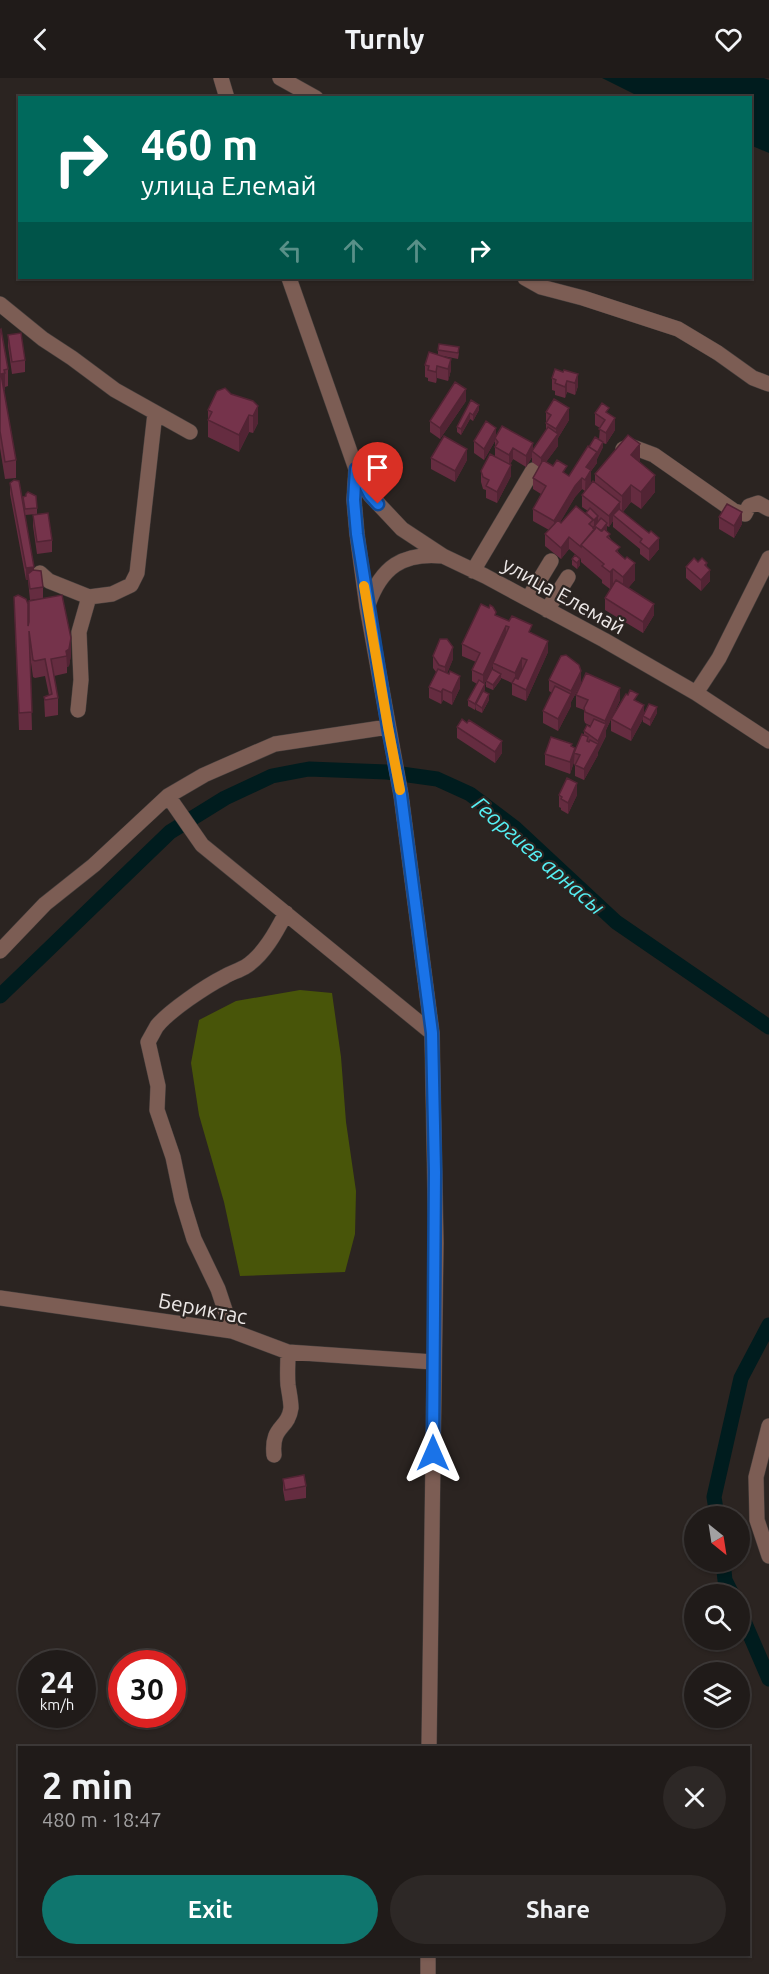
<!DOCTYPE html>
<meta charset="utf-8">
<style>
:root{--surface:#201b19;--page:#2d2826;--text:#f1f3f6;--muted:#a2a1a2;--line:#3d3938;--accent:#0f766e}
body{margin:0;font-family:Ubuntu,sans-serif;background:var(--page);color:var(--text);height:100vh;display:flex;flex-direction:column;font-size:22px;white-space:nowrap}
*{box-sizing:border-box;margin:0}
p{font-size:20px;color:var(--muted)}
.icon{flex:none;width:33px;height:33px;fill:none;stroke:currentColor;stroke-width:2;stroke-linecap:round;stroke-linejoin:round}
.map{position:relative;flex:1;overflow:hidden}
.panel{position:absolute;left:18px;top:1668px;width:732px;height:210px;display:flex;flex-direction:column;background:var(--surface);border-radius:0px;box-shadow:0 2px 4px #0004,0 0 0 2px var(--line)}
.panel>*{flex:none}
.hud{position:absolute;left:18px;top:18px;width:734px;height:183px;border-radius:0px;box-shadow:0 2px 4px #0004,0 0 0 2px var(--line);background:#00695c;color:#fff;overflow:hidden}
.needle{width:39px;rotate:150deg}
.fabs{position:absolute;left:684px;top:1428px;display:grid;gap:12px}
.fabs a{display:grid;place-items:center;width:66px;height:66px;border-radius:50%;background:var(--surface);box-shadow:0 2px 4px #0004,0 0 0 2px var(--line);font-size:30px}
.speed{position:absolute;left:18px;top:1572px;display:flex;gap:12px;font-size:30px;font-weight:700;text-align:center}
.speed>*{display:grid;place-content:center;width:78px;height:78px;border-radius:50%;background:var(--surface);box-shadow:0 2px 4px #0004,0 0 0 2px var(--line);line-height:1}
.speed small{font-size:15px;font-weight:400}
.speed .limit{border:9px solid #d22;background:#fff;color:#111}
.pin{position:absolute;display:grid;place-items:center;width:51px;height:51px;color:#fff;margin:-62px -26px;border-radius:50% 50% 50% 0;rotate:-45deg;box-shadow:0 0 6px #0007}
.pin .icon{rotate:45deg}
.me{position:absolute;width:66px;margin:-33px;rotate:0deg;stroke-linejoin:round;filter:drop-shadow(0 0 4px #0008)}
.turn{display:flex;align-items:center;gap:21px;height:126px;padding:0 24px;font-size:27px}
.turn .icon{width:78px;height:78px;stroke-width:2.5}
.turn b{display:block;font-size:42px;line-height:51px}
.lanes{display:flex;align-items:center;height:57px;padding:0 24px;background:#0003;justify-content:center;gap:30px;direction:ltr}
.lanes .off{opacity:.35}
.round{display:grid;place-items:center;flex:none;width:63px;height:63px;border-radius:32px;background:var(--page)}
.headline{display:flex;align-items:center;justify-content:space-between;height:102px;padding:0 24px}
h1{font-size:36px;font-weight:600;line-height:45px}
.button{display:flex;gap:12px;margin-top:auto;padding:12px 24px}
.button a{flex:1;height:69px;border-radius:36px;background:var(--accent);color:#fff;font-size:24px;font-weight:600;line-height:69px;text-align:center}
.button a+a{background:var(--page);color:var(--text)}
header{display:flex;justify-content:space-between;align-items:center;height:78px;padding:0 24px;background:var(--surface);font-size:27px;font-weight:600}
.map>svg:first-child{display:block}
.green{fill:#485509}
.water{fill:#001c1e}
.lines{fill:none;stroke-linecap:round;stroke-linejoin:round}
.canal{stroke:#001c1e;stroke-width:15}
.minor-casing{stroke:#463f3d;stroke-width:16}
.minor{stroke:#7c5d54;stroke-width:15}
.wall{fill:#652c40}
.shaded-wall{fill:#522434}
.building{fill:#75334b;stroke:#522434;stroke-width:1.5}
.route-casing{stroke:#114b97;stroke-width:15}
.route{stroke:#1a73e8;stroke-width:10}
.slow{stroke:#f59e0b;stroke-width:10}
.labels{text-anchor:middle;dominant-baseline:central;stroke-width:4.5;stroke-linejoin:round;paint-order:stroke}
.street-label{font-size:21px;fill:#ece7e6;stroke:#2b2421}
.water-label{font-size:22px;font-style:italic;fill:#55eef2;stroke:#2b2421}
</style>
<header><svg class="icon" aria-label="back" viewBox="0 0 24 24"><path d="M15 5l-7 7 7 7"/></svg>Turnly<svg class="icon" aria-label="heart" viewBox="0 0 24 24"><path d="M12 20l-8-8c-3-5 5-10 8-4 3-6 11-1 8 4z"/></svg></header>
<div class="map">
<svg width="769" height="1896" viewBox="0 0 769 1896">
<rect width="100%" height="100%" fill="#2b2421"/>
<path class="green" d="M300,912L332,915L341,979L346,1044L356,1113L355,1156L345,1194L240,1198L224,1124L199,1037L191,985L199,942L236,923Z"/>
<path class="water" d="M602,0H764L769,2V75L750,67V20L640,19Z"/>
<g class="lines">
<path class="canal" d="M0,918L170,754L225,720L272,698L309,691L387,694L437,701L470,716L515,750L616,844L769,949
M717,1438L714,1419L741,1300L769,1247
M723,1484L725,1502L732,1516
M740,1534L769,1601"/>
<g class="minor-casing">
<path id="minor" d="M221,0L227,20
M280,0L316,20
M289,200L356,391L354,422L357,456L367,529L401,717L432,955L436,1165L429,1670
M525,200L541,209L583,220L678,251L718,275L753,300L769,306
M0,226L43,261L72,280L115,312L190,354
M623,371L630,368L654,377L734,433L745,436L749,428L758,425L769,431
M356,391L370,417L402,451L443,478L485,498L604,562L696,615L769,663
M473,493L533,392
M40,495L49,503L89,519L112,516L131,507L137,495L155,335
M528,521L551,483
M368,527C381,489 403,474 443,478
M547,532L568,499
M696,615L719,580L769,480
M78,632L81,602L79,554L89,519
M168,718L202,767L432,955
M0,873L45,826L94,787L168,718L204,697L275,666L388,649
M0,1220L232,1253L288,1274L433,1284
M232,1253L218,1211L194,1161L182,1122L173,1079L157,1032L158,1008L148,964C151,959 154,953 157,948C169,933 206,908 224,899C230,895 238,893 245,889C264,877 276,854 286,835
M769,1348L756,1399L757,1442L769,1478
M274,1377C271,1347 288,1352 291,1330C291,1323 289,1314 288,1307C287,1296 288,1285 288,1274
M428,1896V1876"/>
</g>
<use href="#minor" class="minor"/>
</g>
<path class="wall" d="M0,252L8,291V308L5,309V312H4L16,382V400L5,401L0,370Z
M8,257L25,282V294L12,296L8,268Z
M438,272L459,275L458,281L443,278L451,292L448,303L437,300L436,305L428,303V300L425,299V287L438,277Z
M555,291L578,308L575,317L567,314L565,320L555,317V313L552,312V300Z
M231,316L253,323L258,345L253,355L249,354L239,374L208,359V332Z
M471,322L479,332L473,343L470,341L461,357L457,354V349Z
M466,323L440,361L430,354V343Z
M546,334L569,342L558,360V368L546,384L569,398L599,361L600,350L595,347V335L609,336L615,352L606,366L603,365V369L597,381V385L591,393V404L585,413L582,411L575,419L560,444L561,445L586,437L588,433L582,429V417L595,405V396L640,383L639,384L655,414L641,431L631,424L623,434L659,471L649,483L640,476V471L613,449V443L609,449L607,448V451L606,453L635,502L628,510L654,537L643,555L605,532V520L613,508L610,511L602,505V502L581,484V481L569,471L561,481L545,468V456L549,452L533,443V431L541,416L533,411V400L539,389L532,384V379L526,389L513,381L510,386L511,398L497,425L486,420V412L483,411L481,404V393L495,378V363L484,382L474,375V363L496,357L533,371L546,353Z
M431,380L467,382L455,404L431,391Z
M10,405L34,492L43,509V521L71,577L69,588L67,589V595L54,598L58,620V637L45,639L44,619L49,617L45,598L35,600L33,599L30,577L32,652H19L14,519L28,547L40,521L30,522L28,502H26L10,416Z
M23,419L37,430V436L25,437Z
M33,437L52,462V474L37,476L33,448Z
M719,439L742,446L734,460L719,451Z
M572,481L580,487L577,491L572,487Z
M698,484L707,489L710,503L701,513L686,500V489Z
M496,537L532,555L548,574L526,623L512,617V605L501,600V601L493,612L486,609V603L493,592V588L485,605V611L484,614L489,622L482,635L476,632V629L475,632L468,628V622L477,606L472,603V592L476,584L462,578V566Z
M433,578L453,581L447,595L460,610L452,627L443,622L441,626L429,620V609L436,594L433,590Z
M549,602L581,604L620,622L606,652V658L598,674V677L584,702L575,698V687L574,686V684L570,696L545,687V676L572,669L575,673L584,657V653L591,648L585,645L584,642V632L576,629V617L580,608L571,624V628L558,653L543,645V633L552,615L549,613Z
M638,623L644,636L657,635L650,648L643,644V641L631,663L611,653V641Z
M457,649L502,675L495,685L457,660Z
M559,717H577L568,736L561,732V730L559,729Z
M283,1401L306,1408V1420L285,1423L283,1412Z"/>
<path class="shaded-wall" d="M451,281V292L448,303V291Z
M437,288V300L436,305V294Z
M5,295V312L1,313V296Z
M578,296V308L575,317V305Z
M567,303V314L565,320V309Z
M466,311V323L440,361V350Z
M479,327V332L473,343V337Z
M258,328V345L253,355V338Z
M569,330V342L558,360V368L541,391V380L556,359V351Z
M470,335V341L461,357V351Z
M249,337V354L239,374V357Z
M615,340V352L606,366V355Z
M496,350V361L495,360V363L484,382V371Z
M603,364V369L597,381V385L591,393V404L585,413L586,389Z
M533,365V374L532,373V379L526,389V378Z
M640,366V383L631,394V377Z
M513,370V381L509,389V377Z
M467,371V382L455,404V393Z
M511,387V398L497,425V414Z
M655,397V414L641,431V414Z
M582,400V411L575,419L554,455V443L575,408Z
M631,407V424L622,435V418Z
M620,424V435L613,437V443L609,449V438Z
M742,434V446L734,460V448Z
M598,438V444L594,448V442Z
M607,445V451L598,463V457Z
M569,459V471L561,481V470Z
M659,460V471L649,483V471Z
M580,481V487L577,491V485Z
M635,485V502L623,516V499Z
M707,485V495L710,492V503L701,513V502L705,487Z
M34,489V500L28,496V502H26V490Z
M613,491V508L610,511V494Z
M654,526V537L643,555V544Z
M506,548V559L493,585V588L483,608V597Z
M71,560V577L69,588L67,589L66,573Z
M548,563V574L526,623V612Z
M453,569V581L445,601V589Z
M522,580V592L515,606V595Z
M581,593V605L571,624V628L558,653V641L571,617V613Z
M501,596V601L493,612V607Z
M460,598V610L452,627V615Z
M485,606V611L477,627L476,626L475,632V626Z
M620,610V622L606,652V658L598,674V663L605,649V643Z
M443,611V622L441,626V614Z
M489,616V622L482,635V630Z
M644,627V639L643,638V641L631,663V652Z
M657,629V635L650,648V642Z
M502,663V675L495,685V674Z
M598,666V677L584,702V691Z
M575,670L574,684L570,696V684Z
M577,705V717L568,736V725Z"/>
<path class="building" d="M1,251L8,291L4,292L5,295L1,296L16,382L5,384L0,353V252Z
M21,255L25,282L12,284L8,257Z
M439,266L459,269L458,275L438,272Z
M429,274L451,281L448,291L437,288L436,294L428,292L429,288L425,287Z
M555,291L563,294L564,292L578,296L575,305L567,303L565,309L555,305L556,302L552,300Z
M455,304L466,311L440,350L430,343Z
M225,310L231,316L253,323L258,328L253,338L249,337L239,357L208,342L212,334L208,332L217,313Z
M554,321L569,330L556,351L546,345L551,337L546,334Z
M471,322L479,327L473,337L470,335L461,351L457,349Z
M602,325L609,330L606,334L615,340L606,355L599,351L605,342L595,335Z
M486,343L496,350L484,371L474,363Z
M502,348L533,365L526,378L513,370L509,377L495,369L498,364L495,360Z
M548,349L558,356L541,380L532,373Z
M628,357L640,366L631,377L655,397L641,414L631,407L622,418L595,396Z
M444,358L467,371L455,393L431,380Z
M595,359L603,364L597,375V374L589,369Z
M588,368L597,374L586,389L591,392L585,402L582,400L575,408L554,443L533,431L546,408L533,400L543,382L553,388L557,382L567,388L563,394L569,398Z
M490,376L511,387L497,414L486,408L489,402L483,399L481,393Z
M14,402L19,403L34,489L26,490L10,405Z
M593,403L620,424L609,438L582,417Z
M28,414L36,418L37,430L25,431L23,419L26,418V416Z
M727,426L742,434L734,448L719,439Z
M576,428L593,442L589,446L595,451L581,467V469L569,459L561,470L545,456L558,442L561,445Z
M590,430L598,438L594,442L586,435Z
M619,431L649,455L651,453L659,460L649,471L640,464L642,461L613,437Z
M48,435L52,462L37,464L33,437Z
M601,440L607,445L601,453L596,449L595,451L593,450Z
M596,449L602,453L604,451L610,456L607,459L620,469L616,473L625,481L627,479L635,485L623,499L613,491L610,494L602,488L604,486L581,467Z
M575,477L580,481L577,485L572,481Z
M694,480L698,484L702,480L707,485L705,487L710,492L701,502L686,489Z
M33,492L41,493L43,509L30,511L28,496Z
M616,502L654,526L643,544L605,520Z
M18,517L26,521L28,526V548L29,544V523L62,517L71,560L69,571L66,573L67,578L51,581L58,620L45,622L44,619L52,616L45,581L35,583L33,582L29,553L32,634L19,635L14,519Z
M481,526L489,530L490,527L493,529L496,534L495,537L509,543L512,538L532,547L529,554L548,563L526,612L512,605L515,600L518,601L527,582L522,580L515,595L493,585L509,549L506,548L483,597L472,592L480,575L462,566Z
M440,561H447L453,569L445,589L439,587L433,578Z
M566,577L579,587L581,593L571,613L549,602L561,578Z
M438,591L449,596L450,593L460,598L452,615L443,611L441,614L429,609Z
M492,591L501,596L493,607L486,603Z
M586,595L620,610L605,643L585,634L584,630L588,622L576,617Z
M479,602L485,606L475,626L468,622Z
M555,608L571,616L558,641L543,633Z
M630,612L638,616L634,622L644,627L631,652L611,641L626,616L628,617Z
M483,613L489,616L482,630L476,626Z
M649,626L657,629L650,642L643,638Z
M462,641L467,645L469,642L502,663L495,674L457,649Z
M594,641L606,646L598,663L584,653L587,647L590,649Z
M582,656L588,659L587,663L589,664L590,662L598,666L584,691L575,687L580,677L574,675Z
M551,659L572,666L571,668L575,670L570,684L545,676Z
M567,700L577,705L568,725L561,721L562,719L559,717Z
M304,1397L306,1408L285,1412L283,1401Z"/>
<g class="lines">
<g class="route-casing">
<path id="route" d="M378,426L370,417L356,391L354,422L357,456L388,649L401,717L432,955L435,1094L433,1375"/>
</g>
<use href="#route" class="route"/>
<path class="slow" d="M364,508L388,649L400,712"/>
</g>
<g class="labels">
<g class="street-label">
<text transform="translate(564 517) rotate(29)">улица Елемай</text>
<text transform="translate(203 1230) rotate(11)">Бериктас</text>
</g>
<g class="water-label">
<text transform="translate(539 777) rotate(41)">Георгиев арнасы</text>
</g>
</g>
</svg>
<div class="fabs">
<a><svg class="needle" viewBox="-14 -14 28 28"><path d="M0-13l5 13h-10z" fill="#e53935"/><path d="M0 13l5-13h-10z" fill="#a2a1a2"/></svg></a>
<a><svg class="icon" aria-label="search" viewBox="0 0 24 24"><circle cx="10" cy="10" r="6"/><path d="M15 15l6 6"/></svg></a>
<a><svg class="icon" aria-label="layers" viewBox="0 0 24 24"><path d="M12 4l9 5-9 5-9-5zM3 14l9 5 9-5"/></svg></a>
</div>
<div class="speed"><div>24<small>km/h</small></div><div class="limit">30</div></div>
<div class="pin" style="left:378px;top:426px;background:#d93025"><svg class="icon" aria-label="arrive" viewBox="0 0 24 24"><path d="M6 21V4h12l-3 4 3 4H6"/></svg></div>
<svg class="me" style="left:433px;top:1375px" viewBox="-20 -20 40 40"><path d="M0-17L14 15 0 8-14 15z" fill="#1a73e8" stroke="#fff" stroke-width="4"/></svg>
<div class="hud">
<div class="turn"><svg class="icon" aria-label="right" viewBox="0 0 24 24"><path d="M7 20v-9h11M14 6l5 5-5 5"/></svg><div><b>460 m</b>улица Елемай</div></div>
<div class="lanes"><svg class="icon off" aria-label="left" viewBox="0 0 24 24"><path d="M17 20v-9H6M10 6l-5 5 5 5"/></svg><svg class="icon off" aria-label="ahead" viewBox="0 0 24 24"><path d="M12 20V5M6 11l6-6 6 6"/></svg><svg class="icon off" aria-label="ahead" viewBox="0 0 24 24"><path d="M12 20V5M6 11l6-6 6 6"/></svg><svg class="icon" aria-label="right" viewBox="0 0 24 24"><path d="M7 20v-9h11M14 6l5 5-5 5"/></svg></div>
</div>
<section class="panel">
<div class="headline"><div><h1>2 min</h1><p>480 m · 18:47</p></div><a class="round"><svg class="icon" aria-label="close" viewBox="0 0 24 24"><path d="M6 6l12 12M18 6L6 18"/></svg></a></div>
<div class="button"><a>Exit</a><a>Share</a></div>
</section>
</div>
